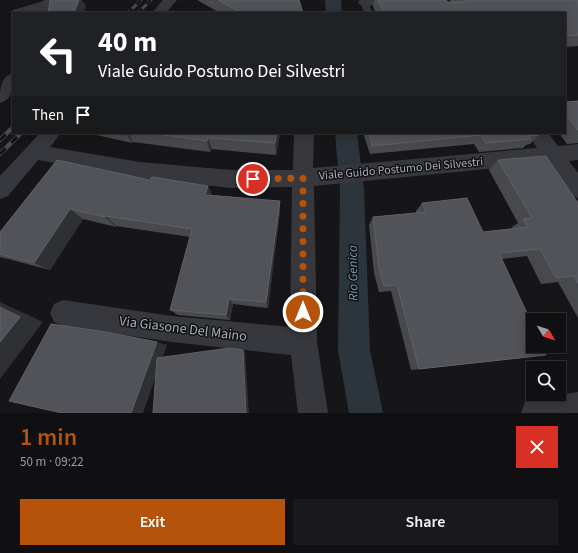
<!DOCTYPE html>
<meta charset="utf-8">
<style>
:root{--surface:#101012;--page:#19191b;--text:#f1f3f6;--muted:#9c9d9f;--line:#303032;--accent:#b45309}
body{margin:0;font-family:"Source Sans 3",sans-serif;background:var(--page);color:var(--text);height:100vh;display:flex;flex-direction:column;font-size:15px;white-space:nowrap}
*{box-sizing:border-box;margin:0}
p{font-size:13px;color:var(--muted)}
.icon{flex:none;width:22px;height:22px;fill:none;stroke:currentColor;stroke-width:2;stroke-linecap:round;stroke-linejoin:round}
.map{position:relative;height:413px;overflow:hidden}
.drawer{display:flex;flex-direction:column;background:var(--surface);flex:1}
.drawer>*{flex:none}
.banner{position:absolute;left:12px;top:12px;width:554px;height:122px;border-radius:0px;box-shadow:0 2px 10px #0003,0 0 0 1px var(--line);background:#202124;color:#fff;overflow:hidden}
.needle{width:26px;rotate:129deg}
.fabs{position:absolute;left:526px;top:313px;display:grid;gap:8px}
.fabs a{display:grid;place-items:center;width:40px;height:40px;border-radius:0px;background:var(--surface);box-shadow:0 2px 10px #0003,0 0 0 1px var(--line);font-size:20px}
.pin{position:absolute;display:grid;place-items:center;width:34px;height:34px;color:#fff;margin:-17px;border:2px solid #fff;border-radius:50%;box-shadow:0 1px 4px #0007}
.me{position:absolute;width:44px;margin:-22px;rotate:0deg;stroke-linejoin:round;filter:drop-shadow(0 0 3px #0008)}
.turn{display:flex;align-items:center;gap:14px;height:84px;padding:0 20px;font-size:18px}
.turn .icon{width:52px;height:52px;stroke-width:2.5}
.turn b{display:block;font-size:28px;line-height:34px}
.then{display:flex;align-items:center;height:38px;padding:0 20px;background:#0003;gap:8px;font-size:15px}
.round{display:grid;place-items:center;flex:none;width:42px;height:42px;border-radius:0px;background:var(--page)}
.overview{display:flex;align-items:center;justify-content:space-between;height:68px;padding:0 20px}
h1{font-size:24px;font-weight:600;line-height:30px;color:var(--accent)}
.primary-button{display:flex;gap:8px;margin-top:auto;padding:8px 20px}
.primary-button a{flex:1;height:46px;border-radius:0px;background:var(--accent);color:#fff;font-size:16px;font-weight:600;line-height:46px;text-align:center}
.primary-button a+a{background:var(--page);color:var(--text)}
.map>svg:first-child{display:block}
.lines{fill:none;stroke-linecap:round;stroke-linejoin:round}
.canal{fill:#2c353c;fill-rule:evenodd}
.service{fill:#37383d;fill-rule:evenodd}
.minor{fill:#37383d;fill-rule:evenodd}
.tertiary{fill:#37383d;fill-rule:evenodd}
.rail-far1-casing{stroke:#4a4c52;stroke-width:3}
.rail-casing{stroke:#4a4c52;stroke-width:4.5}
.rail-far1{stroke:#111113;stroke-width:2;stroke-dasharray:6;stroke-linecap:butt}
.rail{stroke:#111113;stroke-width:3;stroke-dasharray:8;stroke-linecap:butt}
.wall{fill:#47494d}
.shaded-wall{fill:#2f3033}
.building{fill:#525359;stroke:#5f6168}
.route{stroke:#b45309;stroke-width:7;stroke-dasharray:0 12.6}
.labels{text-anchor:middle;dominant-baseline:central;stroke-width:3;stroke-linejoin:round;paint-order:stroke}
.street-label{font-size:12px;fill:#a8adb8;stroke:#111113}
.water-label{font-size:13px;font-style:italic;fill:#7f9bb3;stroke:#111113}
.near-street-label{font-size:14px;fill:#a8adb8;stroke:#111113}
</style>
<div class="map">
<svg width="578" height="413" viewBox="0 0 578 413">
<rect width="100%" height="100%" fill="#161618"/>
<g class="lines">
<path class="canal" d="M325,0H341L342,13H326Z
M335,133H357L364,190L370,350L383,413H349L338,350L340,190Z"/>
<path class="service" d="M362,0H368L372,13H364L361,2Z"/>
<path class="minor" d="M47,0L53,1L55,4C48,15 25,13 13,13V16L11,13L13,10Z
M163,0H177L166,13H152Z
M360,0H404L402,3L397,4L365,6L360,5L358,2Z
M40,133H61L50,147L140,162L231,170H293L294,133H314L313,168L537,148L527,133H548L558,146L578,144V160L569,161L578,173V198L570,195L548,163L314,186L317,342L328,413H298L291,355L172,342L63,326L54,322L50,313L54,304L63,300L172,316L290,327L292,187L231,188L140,178L38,160L8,196L0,199V176Z
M578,392V413H521L525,402L536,398Z"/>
<path class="tertiary" d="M44,0H58L51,13H37Z
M13,73C13,86 14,99 0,103C0,90 0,77 13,73Z"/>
<g class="rail-far1-casing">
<path id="rail-far1" d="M128,13L141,0
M138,13L151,0"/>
</g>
<g class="rail-casing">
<path id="rail" d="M0,140L13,127
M0,154L21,133"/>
</g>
<use href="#rail-far1" class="rail-far1"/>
<use href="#rail" class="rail"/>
</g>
<path class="wall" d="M197,0H299L303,13H220Z
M374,0H446L448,2H451L450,0H578V46L565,47V13H376L373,7Z
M578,101V143L567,144L559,133H565V102Z
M92,133H280L276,155L212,149L210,152L133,142L132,143L92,134Z
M363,133H537L539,135L530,144L526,145L523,148L479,152L474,144L370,154Z
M498,160L578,203V318L558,282L541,284L527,256L502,259L531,357L411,370L391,291L379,292L374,273L369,225L373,217L416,213V211L422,203L483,232L513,229L512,227L518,223L489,170Z
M150,180L208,186L212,195L280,201V211L268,308L233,304L230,320L178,315L170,310L190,237L116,226V227L83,219L50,270L4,258L0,257V232Z"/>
<path class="shaded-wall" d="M79,0H82L86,6L84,13H74Z
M126,133H128L133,142L132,143Z
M277,133H280L276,155L275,143Z
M208,138L212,149L210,152L207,141Z
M208,186L213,197L205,195Z
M280,201V211L268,308L266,302Z
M70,209L83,219L50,270L34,263Z
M106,216L116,226V227L105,217Z
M229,299L233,304L230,320L226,315Z
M0,302L43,322L0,379Z
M157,342L167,345L143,413H131Z
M243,350L245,352L249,413H246Z"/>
<path class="building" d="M50,0H79L74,13H48Z
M218,0H299L303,13H242Z
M378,0H446L448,2H465V0H578V35L565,36V13H384Z
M578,101V130L565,113V102Z
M149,133H277L275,143L208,138L207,141Z
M369,133H537L539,135L529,136L531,139L486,143L481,135L372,146Z
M546,156L578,203V283L574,276L556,278L540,249L499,253L533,326V346H542L546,355L419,369L397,285L384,286L379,267L373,217L426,212L422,203L467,198L483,232L528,227L523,219L532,218L498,160Z
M57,160L150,180L152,177L208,186L205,195L280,201L266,302L229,299L226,315L170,310L192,229L106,216L105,217L70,209L34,263L0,254V232Z
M0,307L20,317L0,342Z
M51,324L106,332L157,342L131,413H62L9,401Z
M229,348L243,350L246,413H153L157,358Z"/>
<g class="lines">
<path class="route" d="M253,179L303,178V312"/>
</g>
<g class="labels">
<g class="street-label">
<text transform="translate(401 169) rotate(-5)">Viale Guido Postumo Dei Silvestri</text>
</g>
<g class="water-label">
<text transform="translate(353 273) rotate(-91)">Rio Genica</text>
</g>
<g class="near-street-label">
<text transform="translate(183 329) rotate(7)">Via Giasone Del Maino</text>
</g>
</g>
</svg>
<div class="fabs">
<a><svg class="needle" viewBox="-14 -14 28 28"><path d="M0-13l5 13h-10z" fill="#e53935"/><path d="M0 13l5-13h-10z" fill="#9c9d9f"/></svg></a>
<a><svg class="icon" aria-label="search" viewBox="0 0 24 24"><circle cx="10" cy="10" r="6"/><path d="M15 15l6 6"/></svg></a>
</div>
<div class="pin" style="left:253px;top:179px;background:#d93025"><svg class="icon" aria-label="arrive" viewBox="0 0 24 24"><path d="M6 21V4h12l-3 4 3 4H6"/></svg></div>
<svg class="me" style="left:303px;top:312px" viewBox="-20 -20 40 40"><circle r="17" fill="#b45309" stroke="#fff" stroke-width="3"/><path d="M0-11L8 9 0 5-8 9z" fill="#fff"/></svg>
<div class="banner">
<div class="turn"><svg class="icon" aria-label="left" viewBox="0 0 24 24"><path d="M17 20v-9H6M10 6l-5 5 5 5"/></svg><div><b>40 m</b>Viale Guido Postumo Dei Silvestri</div></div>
<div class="then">Then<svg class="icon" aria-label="arrive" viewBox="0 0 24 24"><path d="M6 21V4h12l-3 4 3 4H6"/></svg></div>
</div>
</div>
<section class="drawer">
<div class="overview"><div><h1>1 min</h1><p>50 m · 09:22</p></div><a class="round" style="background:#d93025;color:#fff"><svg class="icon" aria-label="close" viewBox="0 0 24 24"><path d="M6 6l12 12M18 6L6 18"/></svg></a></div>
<div class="primary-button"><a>Exit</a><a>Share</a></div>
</section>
